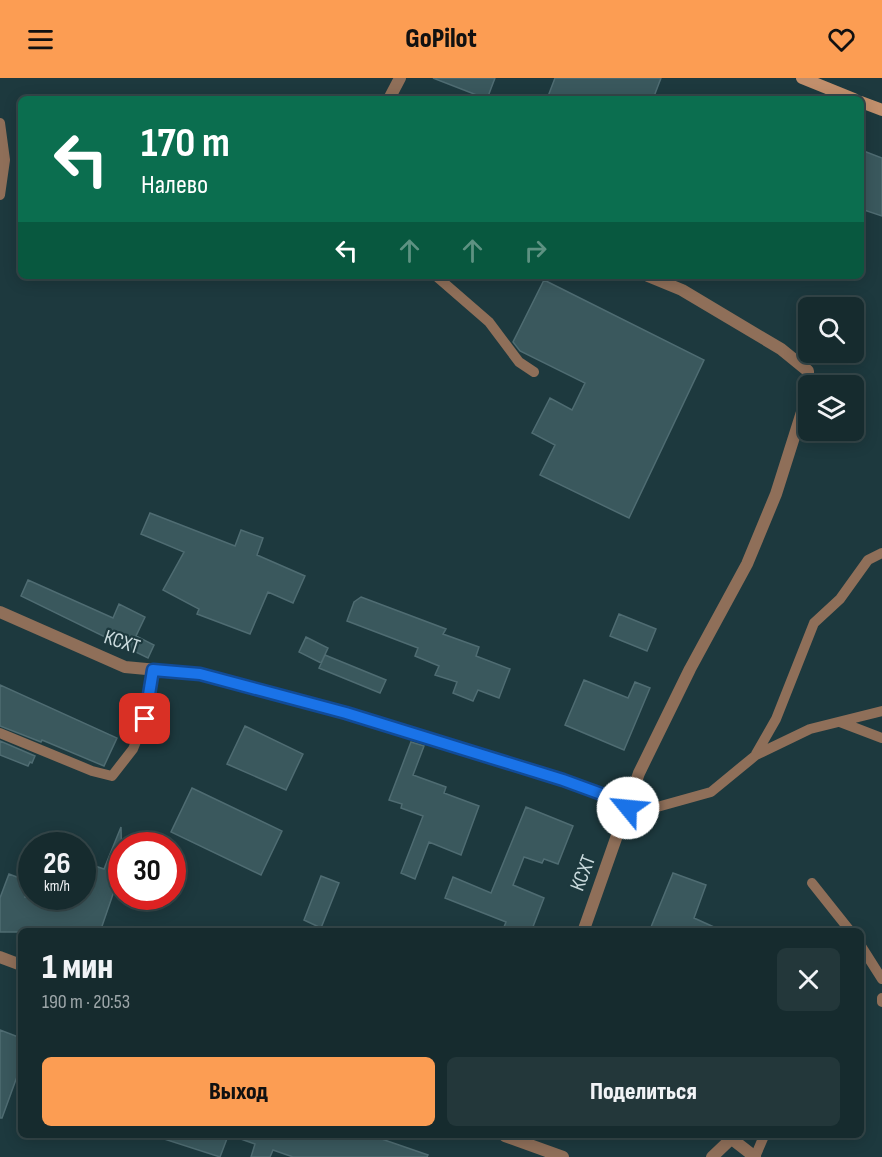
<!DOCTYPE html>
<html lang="ru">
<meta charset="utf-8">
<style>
:root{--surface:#162b2e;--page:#23373a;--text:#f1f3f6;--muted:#9ea7aa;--line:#35474a;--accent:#fc9d53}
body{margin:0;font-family:"Sofia Sans Condensed",sans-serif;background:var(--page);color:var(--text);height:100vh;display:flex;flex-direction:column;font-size:22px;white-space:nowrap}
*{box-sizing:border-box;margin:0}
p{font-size:20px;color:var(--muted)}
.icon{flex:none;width:33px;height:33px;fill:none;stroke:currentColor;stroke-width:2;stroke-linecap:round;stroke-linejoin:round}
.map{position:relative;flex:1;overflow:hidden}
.details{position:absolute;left:18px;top:850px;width:846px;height:210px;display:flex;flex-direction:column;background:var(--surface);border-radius:9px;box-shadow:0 3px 15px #0003,0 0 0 2px var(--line)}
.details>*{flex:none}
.guide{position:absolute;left:18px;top:18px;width:846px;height:183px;border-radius:9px;box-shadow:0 3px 15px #0003,0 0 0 2px var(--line);background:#0b6e4f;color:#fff;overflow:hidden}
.controls{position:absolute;left:798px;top:219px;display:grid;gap:12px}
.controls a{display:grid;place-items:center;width:66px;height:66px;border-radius:9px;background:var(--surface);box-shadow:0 3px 15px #0003,0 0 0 2px var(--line);font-size:30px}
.speed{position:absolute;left:18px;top:754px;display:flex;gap:12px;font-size:30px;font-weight:700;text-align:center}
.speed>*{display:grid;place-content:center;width:78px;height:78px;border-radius:50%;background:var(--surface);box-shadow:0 3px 15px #0003,0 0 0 2px var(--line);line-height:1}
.speed small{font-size:15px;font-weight:400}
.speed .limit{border:9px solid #d22;background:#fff;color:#111}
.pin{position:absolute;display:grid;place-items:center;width:51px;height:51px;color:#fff;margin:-26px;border-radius:12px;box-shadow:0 3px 9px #0006}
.me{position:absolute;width:66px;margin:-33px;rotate:298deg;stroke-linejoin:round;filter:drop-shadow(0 0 4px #0008)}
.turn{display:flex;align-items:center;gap:21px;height:126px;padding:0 24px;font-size:27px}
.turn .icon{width:78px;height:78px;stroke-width:2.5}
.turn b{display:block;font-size:42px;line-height:51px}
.lanes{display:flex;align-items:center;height:57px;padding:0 24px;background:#0003;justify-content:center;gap:30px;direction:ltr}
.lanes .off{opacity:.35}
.round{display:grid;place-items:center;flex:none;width:63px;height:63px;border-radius:9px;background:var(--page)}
.overview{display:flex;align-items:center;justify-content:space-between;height:102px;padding:0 24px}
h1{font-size:36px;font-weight:800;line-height:45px}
.button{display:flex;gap:12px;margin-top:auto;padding:12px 24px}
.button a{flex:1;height:69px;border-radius:9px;background:var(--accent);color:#111;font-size:24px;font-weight:800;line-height:69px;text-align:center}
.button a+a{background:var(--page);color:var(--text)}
header{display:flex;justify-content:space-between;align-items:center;height:78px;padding:0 24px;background:var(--accent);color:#111;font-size:27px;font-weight:800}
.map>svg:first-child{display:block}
.building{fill:#3a585d;stroke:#4f6c72;stroke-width:1.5}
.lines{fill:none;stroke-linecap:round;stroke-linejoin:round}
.lane{stroke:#8f6f59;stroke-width:10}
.street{stroke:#8f6f59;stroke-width:12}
.secondary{stroke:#c18f6c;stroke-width:12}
.route-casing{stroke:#114b97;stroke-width:15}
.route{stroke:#1a73e8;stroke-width:10}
.labels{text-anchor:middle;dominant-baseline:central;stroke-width:4.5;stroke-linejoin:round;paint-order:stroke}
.street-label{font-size:21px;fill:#cbdbde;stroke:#1d393e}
</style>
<header><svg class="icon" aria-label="menu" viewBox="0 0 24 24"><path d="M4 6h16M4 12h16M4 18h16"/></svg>GoPilot<svg class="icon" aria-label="heart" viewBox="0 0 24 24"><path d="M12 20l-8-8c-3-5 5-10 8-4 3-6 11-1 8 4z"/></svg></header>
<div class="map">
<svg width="882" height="1079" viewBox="0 0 882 1079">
<rect width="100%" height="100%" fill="#1d393e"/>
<path class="building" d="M433,0H495L487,21Z
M555,0H661L653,21H547Z
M861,72L882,80V138L861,131Z
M544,202L704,282L629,440L540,397L555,367L532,355L550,320L572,332L585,305L520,273L513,264Z
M150,435L235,468L241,452L263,460L257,477L305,498L293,525L268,514L250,556L197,536L199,531L163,512L184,474L141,456Z
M28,502L113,540L119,526L145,539L136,558L154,567L148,580L21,518Z
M361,519L446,551L443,556L479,569L476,578L510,591L499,620L478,612L473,623L453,615L457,604L435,597L439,588L415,578L418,570L347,543L354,524Z
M619,536L656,551L647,573L610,558Z
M306,559L328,570L321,585L299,574Z
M325,577L386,602L380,615L319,590Z
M584,602L628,620L635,604L650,610L624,672L565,647Z
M0,607L117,660L104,688L42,662L41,664L0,648Z
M245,648L303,676L286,712L227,686Z
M0,663L35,678L32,685L30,684L28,688L0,677Z
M411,664L424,668L413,697L446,709L444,715L479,728L461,777L429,764L415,801L401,795L423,738L401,730L402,726L389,722Z
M192,710L282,753L261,797L171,754Z
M526,729L573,748L558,786L544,781L542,785L524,779L513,807L544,820L531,854H502L506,844L445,820L453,799L491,815Z
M121,749L122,790L100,854H0V820L9,796L30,804L25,819H83L95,788L104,791Z
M673,795L706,807L694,840L725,854H649Z
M321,798L339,805L321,850L304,842Z
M0,952L21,960V998L18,996L2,1040H0Z
M161,1058H228L220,1079L161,1060Z
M239,1058H373L428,1077L427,1079H293L273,1072L270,1079H251L255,1066L238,1060Z"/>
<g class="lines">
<path class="lane" d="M0,45L5,82L0,117
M436,198L489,244L519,284L534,294
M840,644L882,660
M0,655L92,693L112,698L133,671L145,641L153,593
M756,676L776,641L814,545L840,521L868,482L882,475
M628,730L650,731L711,714L756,677L810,651L882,633
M812,805L851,854
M861,868L882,901
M882,920V924
M755,1079L764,1058"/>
<path class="street" d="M389,21L400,0
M0,534L125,589L200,596L346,635L563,702L604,717L628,730
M583,854L639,695L690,591L747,486L776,416L808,315V293L781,271L682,212L648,198
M0,879L21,887
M505,1058L563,1079
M728,1058L755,1079
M712,1079L731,1061"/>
<path class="secondary" d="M802,0L854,21
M861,24L882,32"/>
</g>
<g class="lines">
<g class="route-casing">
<path id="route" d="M145,641L153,592L200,596L346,635L563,702L604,717L628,730"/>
</g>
<use href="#route" class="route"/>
</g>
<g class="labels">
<g class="street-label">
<text transform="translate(122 564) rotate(18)">КСХТ</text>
<text transform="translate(583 795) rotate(-69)">КСХТ</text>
</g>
</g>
</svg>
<div class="controls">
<a><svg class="icon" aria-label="search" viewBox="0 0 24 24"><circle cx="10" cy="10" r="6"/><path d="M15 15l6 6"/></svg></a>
<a><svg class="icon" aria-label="layers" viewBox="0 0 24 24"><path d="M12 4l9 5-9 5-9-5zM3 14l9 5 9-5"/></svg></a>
</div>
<div class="speed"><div>26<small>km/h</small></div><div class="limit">30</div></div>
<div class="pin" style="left:145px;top:641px;background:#d93025"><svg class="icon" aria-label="arrive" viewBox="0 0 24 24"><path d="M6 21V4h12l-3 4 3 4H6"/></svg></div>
<svg class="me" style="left:628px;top:730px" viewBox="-20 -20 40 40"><circle r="19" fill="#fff"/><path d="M0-13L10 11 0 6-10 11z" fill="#1a73e8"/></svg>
<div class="guide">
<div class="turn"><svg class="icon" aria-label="left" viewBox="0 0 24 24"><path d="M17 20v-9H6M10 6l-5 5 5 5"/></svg><div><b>170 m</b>Налево</div></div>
<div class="lanes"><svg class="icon" aria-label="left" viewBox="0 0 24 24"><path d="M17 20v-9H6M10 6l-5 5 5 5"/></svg><svg class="icon off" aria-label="ahead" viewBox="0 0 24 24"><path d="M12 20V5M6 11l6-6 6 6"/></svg><svg class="icon off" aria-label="ahead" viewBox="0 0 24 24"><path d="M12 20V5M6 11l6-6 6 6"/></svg><svg class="icon off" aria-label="right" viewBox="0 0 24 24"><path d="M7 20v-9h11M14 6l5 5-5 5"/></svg></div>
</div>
<section class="details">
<div class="overview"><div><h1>1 мин</h1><p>190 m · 20:53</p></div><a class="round"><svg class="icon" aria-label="close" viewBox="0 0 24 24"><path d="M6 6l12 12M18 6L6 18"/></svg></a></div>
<div class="button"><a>Выход</a><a>Поделиться</a></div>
</section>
</div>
